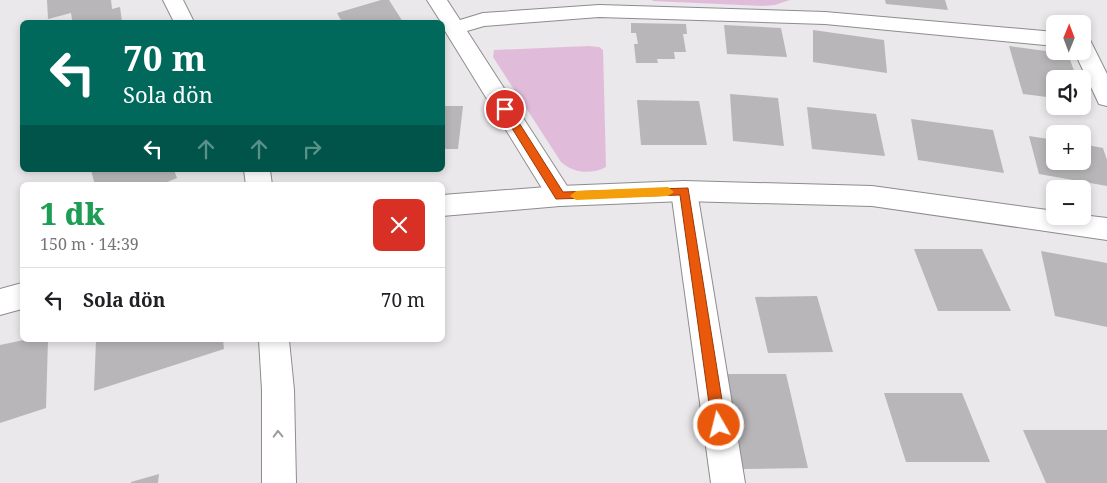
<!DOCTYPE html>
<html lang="tr">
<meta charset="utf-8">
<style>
:root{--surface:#fff;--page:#f2f2f2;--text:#202124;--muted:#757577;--line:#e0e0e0}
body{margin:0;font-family:"Noto Serif",serif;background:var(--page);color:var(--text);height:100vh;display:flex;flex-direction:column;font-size:19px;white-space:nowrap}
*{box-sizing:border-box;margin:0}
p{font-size:16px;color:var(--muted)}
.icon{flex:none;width:28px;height:28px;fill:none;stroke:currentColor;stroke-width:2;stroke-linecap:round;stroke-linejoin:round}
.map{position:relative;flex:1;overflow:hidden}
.side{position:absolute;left:20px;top:182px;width:425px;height:160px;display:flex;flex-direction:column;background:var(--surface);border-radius:8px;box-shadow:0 2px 8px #0003}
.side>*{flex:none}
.banner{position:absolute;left:20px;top:20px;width:425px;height:152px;border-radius:8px;box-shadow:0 2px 8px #0003;background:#00695c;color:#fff;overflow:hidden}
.needle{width:32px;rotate:1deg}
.tools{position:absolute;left:1046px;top:15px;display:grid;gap:10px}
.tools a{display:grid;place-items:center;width:45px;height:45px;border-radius:8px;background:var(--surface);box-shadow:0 2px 8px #0003;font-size:25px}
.pin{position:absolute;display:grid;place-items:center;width:42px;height:42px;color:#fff;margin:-21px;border:2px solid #fff;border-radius:50%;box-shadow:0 1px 5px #0007}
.me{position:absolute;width:55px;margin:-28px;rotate:352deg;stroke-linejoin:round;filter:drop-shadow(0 0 4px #0008)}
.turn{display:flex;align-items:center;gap:18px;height:105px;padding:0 20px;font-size:22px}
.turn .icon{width:65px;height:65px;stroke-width:2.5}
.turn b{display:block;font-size:35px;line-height:42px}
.lanes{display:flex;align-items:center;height:48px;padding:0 20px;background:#0003;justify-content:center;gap:25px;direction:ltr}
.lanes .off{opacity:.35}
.round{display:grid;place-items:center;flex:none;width:52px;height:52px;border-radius:8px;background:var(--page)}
.head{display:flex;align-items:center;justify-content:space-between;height:85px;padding:0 20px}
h1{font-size:30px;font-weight:800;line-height:38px;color:#1e9e55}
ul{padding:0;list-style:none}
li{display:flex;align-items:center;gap:15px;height:65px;padding:0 20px;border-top:1px solid var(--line)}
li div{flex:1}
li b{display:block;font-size:19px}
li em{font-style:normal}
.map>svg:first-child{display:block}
.green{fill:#e1bcda}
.building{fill:#b8b6b8}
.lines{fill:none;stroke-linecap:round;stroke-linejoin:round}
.minor-casing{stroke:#8e8c8e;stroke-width:2}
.tertiary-casing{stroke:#8e8c8e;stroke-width:2}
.minor{fill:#fff;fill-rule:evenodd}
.tertiary{fill:#fff;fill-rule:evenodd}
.oneway{stroke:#9d9c9d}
.route{fill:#ea580c;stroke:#983908}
.slow{fill:#f59e0b}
</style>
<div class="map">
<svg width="1107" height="483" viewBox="0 0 1107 483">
<rect width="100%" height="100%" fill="#eae8ea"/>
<path class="green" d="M653,0H790L775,5L763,6L652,1Z
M588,46L599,47L603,50L606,167C591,175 573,173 561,162L493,57L494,50Z"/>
<path class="building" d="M47,0H111L112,9L120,7L122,22H65L72,20L71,13L48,19Z
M381,0H389L403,22H342L337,13Z
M885,0H945L948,10L886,4Z
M631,23L686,24L687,34H683L686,52H674L675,59H657L658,63H636L634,44H638L636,33H631Z
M724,25L781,28L787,57L727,54Z
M813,30L884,40L887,73L813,62Z
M1009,46L1068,54L1077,79H1055V98L1023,94Z
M730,94L778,98L784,146L733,141Z
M637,100L699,101L707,145H641Z
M442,106H463L458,149H442Z
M807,107L876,114L885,156L812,149Z
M911,119L993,130L1004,173L918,160Z
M1029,136L1055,140V161H1082V144L1103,148L1107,160V186L1039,174Z
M91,170H174L177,178L160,185H95Z
M914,249H982L1011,311H938Z
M1041,251L1107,263V327L1055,316Z
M817,296L833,352L768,353L755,297Z
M24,340H48L46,408L0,423V345Z
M96,340H223L224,349L94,391Z
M726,374H786L808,468L743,469Z
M884,393H962L990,462H906Z
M1023,430H1107V483H1046Z
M159,474L158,483H131V482Z"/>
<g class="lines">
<g class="minor-casing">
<path id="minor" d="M427,0H447L460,20L483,13L599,5L825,12L1055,32V46L825,24L599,17L484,26L467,31L569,189L573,196L569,203L560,206L551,203L442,26V22H441Z
M1082,38L1090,40L1107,74V106L1099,104L1074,51H1082Z
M684,181L693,184L697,191L745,483H711L671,191L675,184Z"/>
</g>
<g class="tertiary-casing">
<path id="tertiary" d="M163,0H183L194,22H174Z
M244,170H270L272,185H246Z
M684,181L872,186L1055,211V216H1082V215L1107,218V240L872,206L684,201L560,206L442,216V195L560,186Z
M22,283V309L0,315V289Z
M259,340H289L294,390L296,483H262V390Z"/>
</g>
<use href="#minor" class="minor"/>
<use href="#tertiary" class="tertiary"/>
</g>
<defs><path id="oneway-chevron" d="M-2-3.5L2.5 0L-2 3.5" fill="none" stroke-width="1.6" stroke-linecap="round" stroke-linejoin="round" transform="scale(1.25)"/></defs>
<use class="oneway" href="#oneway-chevron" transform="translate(278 434) rotate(-91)"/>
<path class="route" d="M505,106L509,107L563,192L688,188L726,425L724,429L719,431L714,429L712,425L680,195L556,199L500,109Z"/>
<path class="slow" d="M668,187L674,192L668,196L576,200L570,196L576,191Z"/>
</svg>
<div class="tools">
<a><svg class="needle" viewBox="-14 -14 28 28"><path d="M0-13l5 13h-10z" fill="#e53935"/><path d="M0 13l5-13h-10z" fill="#757577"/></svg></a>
<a><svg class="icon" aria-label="sound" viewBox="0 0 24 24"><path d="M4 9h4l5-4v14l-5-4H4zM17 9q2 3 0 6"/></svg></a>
<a>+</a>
<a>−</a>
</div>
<div class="pin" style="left:505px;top:109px;background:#d93025"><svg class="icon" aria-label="arrive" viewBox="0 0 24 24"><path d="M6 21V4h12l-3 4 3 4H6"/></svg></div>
<svg class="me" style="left:719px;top:425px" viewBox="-20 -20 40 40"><circle r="17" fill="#ea580c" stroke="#fff" stroke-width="3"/><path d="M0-11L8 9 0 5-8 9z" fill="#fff"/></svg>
<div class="banner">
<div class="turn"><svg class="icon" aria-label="left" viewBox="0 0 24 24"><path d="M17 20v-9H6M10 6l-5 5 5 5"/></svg><div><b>70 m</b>Sola dön</div></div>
<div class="lanes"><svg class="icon" aria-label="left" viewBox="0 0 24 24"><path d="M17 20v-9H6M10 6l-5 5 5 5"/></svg><svg class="icon off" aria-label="ahead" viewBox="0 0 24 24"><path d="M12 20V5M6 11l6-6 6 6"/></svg><svg class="icon off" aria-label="ahead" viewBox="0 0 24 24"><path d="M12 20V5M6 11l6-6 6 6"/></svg><svg class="icon off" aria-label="right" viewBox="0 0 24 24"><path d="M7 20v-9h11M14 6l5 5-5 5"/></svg></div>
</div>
<section class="side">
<div class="head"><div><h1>1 dk</h1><p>150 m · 14:39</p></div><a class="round" style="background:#d93025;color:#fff"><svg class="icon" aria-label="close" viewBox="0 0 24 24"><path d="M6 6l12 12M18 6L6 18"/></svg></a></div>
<ul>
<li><svg class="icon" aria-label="left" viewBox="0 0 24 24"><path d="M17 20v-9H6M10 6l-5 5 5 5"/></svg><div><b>Sola dön</b></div><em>70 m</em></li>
</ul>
</section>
</div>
